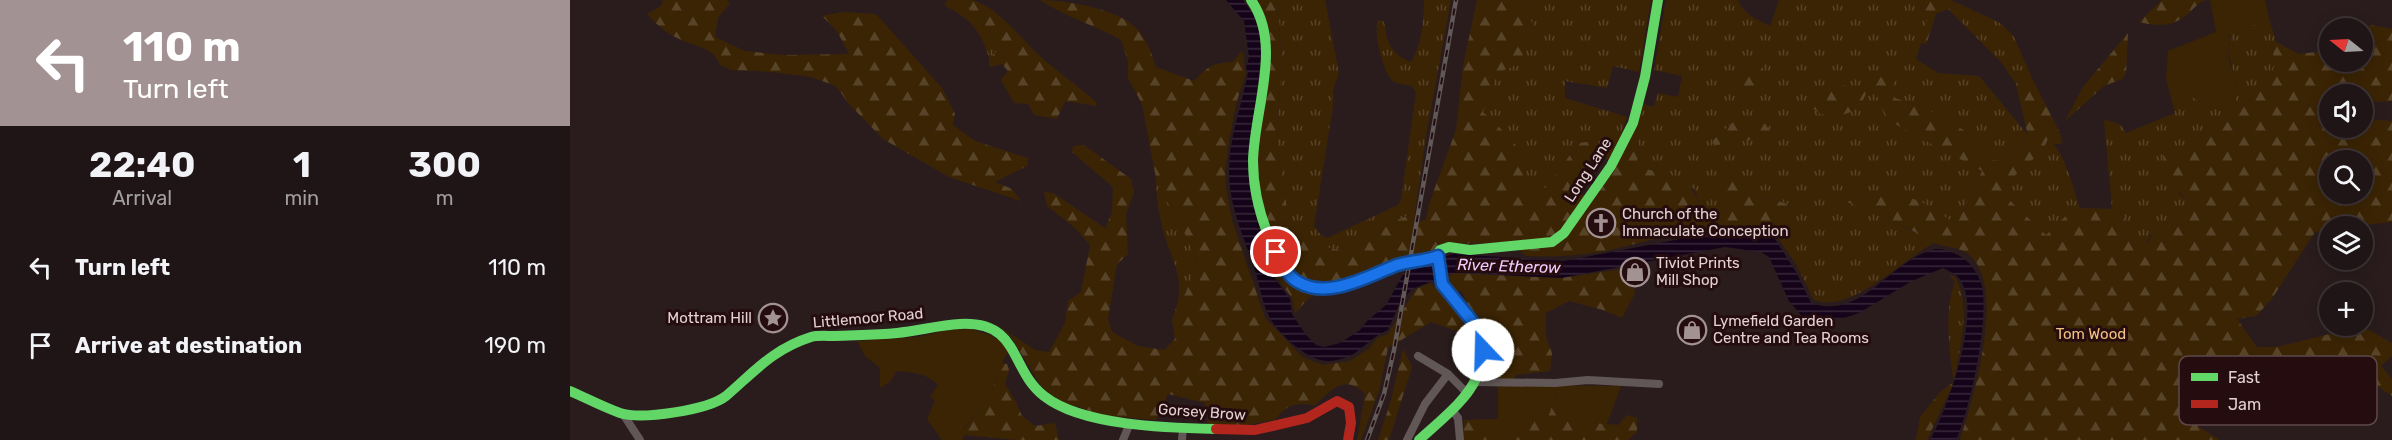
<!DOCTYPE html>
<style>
:root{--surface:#201516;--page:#281e1f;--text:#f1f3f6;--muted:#a29fa1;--line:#3d3435}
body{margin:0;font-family:Rubik,sans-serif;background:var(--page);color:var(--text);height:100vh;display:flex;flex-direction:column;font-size:22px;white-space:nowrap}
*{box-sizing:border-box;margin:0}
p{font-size:20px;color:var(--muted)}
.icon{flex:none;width:33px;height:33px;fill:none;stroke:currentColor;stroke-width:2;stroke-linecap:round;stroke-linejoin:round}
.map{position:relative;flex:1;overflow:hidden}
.panel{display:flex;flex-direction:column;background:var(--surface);width:570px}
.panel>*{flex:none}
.guide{background:#a39293;color:#fff;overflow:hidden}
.needle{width:39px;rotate:288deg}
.controls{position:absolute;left:1749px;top:18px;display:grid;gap:12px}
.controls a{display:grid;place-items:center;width:54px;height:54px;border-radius:50%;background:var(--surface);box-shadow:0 3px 15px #0003,0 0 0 2px var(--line);font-size:30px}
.pin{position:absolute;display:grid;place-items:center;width:51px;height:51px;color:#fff;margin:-26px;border:3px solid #fff;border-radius:50%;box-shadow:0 2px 6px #0007}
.me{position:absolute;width:66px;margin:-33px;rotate:339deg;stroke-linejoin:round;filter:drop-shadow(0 0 4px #0008)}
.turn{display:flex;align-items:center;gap:21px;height:126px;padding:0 24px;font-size:27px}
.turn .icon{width:78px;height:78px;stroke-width:2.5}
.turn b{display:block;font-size:42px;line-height:51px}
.eta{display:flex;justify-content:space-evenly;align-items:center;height:102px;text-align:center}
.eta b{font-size:36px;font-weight:700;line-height:42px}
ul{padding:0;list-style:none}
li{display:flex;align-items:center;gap:18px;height:78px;padding:0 24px}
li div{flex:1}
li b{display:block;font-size:22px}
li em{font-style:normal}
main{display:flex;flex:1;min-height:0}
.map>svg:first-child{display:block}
.grass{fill:url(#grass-tufts)}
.forest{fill:url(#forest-firs);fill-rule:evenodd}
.green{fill:#3b2404}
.water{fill:url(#water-rules)}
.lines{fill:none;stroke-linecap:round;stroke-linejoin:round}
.street{stroke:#625757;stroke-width:8}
.fast{stroke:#63d668;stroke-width:10}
.jam{stroke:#b3261e;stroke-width:10}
.rail-casing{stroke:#615858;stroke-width:4.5}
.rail{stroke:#250d0f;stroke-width:2;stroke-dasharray:7;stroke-linecap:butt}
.route-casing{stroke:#114b97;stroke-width:15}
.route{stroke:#1a73e8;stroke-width:10}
.labels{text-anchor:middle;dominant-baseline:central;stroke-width:6;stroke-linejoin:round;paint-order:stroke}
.street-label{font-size:15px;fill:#e4d2d2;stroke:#250d0f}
.poi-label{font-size:15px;fill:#e4d2d2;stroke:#250d0f;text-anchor:start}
.park-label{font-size:15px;fill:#f2c081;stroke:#250d0f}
.water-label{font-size:16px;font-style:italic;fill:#f3cbfc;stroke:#250d0f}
.key{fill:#250d0f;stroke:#5e484a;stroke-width:1.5}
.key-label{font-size:16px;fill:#e4d2d2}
</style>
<main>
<section class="panel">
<div class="guide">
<div class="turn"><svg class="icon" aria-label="left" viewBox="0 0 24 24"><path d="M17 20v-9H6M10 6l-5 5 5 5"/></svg><div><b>110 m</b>Turn left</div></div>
</div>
<div class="eta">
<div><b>22:40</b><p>Arrival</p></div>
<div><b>1</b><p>min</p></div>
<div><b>300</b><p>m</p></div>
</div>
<ul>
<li><svg class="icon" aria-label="left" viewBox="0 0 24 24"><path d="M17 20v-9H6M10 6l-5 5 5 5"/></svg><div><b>Turn left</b></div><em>110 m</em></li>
<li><svg class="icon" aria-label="arrive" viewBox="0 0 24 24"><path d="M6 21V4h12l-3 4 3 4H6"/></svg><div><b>Arrive at destination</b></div><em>190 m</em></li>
</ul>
</section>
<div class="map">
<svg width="1822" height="440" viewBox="0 0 1822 440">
<defs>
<pattern id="grass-tufts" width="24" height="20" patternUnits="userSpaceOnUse" patternTransform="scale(1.5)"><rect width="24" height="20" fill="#3b2404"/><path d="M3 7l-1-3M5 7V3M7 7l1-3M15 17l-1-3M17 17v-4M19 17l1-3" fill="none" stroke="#574328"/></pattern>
<pattern id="forest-firs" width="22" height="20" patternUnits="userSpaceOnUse" patternTransform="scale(1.5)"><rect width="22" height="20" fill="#3b2404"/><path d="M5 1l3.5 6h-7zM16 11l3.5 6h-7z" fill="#574328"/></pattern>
<pattern id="water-rules" width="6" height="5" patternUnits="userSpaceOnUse" patternTransform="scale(1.5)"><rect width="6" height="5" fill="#150319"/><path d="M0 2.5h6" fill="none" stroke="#37273a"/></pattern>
</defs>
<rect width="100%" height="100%" fill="#2a1c1d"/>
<path class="grass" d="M378,0H400L398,6L432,48L419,57C408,26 402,21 374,5Z
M708,0H755L769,73L763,90V106L744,226L751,235L757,238L828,205L831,200L846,92L842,86C837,85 828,84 823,81C813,74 803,31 808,20L813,21C817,28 815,34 818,41C822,52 832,59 841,62C852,45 854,20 854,0H881L856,136L845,213L821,222L799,241L776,252L752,246L742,239H722L707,147L711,57Z
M955,0H1081L1069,72L1043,66L1037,88L995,81V98L1057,117L1048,144L1038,159L1025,154L1022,141L1009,143L971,194L963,196L958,193L955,187L954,160L913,112L927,73L951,63L956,41L964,27L954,7Z
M1096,0H1168C1173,14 1188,20 1200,26L1209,0H1348L1351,8L1360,14L1346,59L1368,73L1409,76L1458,135L1433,161L1420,160L1404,145L1397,132L1355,108L1325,98L1323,76L1319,71L1316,119L1412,170L1387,224C1348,204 1323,186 1278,202L1317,217L1364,243C1331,260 1282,314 1244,300L1226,264L1206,235L1221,207C1201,192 1189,210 1169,179L1156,200L1155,209L1145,213L1132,210L1124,189L1067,167L1069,137L1062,134L1073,104L1084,107L1088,93L1108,97L1112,76L1084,70Z
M1381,0L1430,23L1443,35L1463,80L1448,74L1446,84L1431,62L1378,9L1383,7Z
M1700,22L1706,42L1703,51L1704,67L1700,79L1652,127L1634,129L1612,161L1609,193L1619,202L1615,210L1586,228L1575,244L1562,231L1550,209H1542L1534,120C1544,122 1552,123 1556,133L1605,113L1596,79L1630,102L1667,87L1658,51L1661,37L1658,29Z
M1479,138C1496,156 1502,185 1510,208H1504L1476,235L1434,195L1435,185L1473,150Z
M586,178C598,205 620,230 625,259C628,274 617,292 608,302C612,277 605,266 597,243C590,221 586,200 586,178Z
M1380,276H1384C1403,304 1389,350 1384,382C1379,353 1374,310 1385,282Z"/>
<path class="forest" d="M93,0H157L160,3L148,18L145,37L175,51L212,55L279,54L267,31L252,16L272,12L306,14L372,88L385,114L383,125L405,141L458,158L457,166L425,182L442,189L451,201L379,177L313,139L279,104L266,86L241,77L202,72L161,70L150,65C142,45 124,47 107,38C95,32 86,24 77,14L91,6Z
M400,0C427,4 452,41 472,58C490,74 510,87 527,103L526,106L495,101L487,119L464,115L458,104L444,103L431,80L438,71L432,64L419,67V57L432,48L398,6Z
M470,0C495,0 550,9 567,29C577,40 582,54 586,67L624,81C636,68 644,62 663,62L672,51C676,59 672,65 676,73L666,104L659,141L655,171L656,188L662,220L695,318L732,357L753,365L780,361L800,348L807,338L818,334L846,289L861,283L893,319L905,345L887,331L861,322L818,348L809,391L791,440H787L795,394C774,373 761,390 744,406C727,401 715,406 705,420L676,425L638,424L635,403L598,394L586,420L527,415L510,407L495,404L478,393L469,383L440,335L423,322L465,350L479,352L495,323L498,301L511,292L520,245L504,227L477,206L474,192L483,193L535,228L542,213L543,187L502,152L503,146L514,145L561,179L564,193L556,213L558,254L547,264L538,319L542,332L568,346L594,350L605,339L602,320L608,302L615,294L623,276L626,260L609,220L595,199L586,178L572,104L558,78V61L551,40C525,25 495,17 470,0Z
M684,0H708L711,57L707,147L722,239H743L752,246L776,252L799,241L821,222L845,213L844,222L856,220L859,204L886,130L893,66L907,0H955L954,7L964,27L956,41L951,63L927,73L913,112C925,124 950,144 954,160C957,171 953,182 958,193L963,196L971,194L1009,143L1022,141L1025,154L1004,189L1020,199L1062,134L1069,137L1067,166C1104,179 1116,168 1132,210L1145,213L1155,209L1156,200L1140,189L1160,177L1169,179C1189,210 1200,192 1221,207L1206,235C1150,215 1086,241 1030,252C1005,256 982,257 956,256L942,243L868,244L863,255L784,286L779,291L740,297L725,313L722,298L702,271L696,240L699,234L685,179L695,81Z
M1348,0H1381L1383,7L1366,14L1356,45L1351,42L1359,14L1351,8Z
M1592,0H1636C1629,2 1625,7 1620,12C1604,27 1590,27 1569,22Z
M1801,25L1822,29V101L1793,103L1792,94H1760V128H1792L1793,119L1822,121V222L1785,226H1760L1759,230L1745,232L1701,300L1686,316L1667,319L1687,347H1707L1792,326L1822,343V356L1811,366L1822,379V396L1801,382L1779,374L1758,383L1728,404L1705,411L1680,408L1632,384L1623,396L1622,407L1629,427L1650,440H1390C1403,400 1440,278 1395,252C1386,247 1374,247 1364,243C1354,239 1343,230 1332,225C1314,216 1296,209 1277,202C1298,195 1325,192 1347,200C1361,206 1374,217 1387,224L1412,171L1316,119L1304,88L1311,76L1320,71L1323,76L1325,98L1355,108L1397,132L1404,145L1420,160L1433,161L1458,136L1446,84L1448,74L1463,80L1490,133L1492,144H1485L1478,139L1473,150L1435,185L1434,195L1476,235L1504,208L1550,209L1562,231L1577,244L1586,228L1615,210L1619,202L1595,176L1593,155L1612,160L1634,129L1652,127L1700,79L1704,67L1703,51L1706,42L1729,54L1755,51L1759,49L1760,62H1792L1793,30ZM1760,160H1792V194H1760Z
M1558,33L1556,74L1552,79L1534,86L1495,121L1513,87Z
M1194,47L1190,90L1183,93L1171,87C1171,74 1188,61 1194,47Z
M1272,85L1298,89C1295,95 1293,102 1289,106C1280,117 1250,121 1242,106C1241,102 1241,95 1241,91L1248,87Z
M1169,117C1187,116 1195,120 1202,136L1147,145L1142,143L1143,140Z
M1059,268L1065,293L1052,318L1033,310L999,301L976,313V337L982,353L980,371L946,375L944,379H912C924,338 906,327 892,291L884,292L872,280L884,273L991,278Z
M833,349L842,367L819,440H808L821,400Z
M432,363L437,364L439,370L435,384L446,402L452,416L465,426L485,423L489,440H447L395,435L393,430L419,399Z
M1384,382L1357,440H1346L1350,417L1371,391Z
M989,387L987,411L991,419L1048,425L1057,415L1067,418V432L1058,440H943L937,422L941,418L977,419Z
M922,419L919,436L923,440H893L894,420Z"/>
<path class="green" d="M1640,0H1695L1700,22L1659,30C1661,38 1658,44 1658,52C1658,64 1666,76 1667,88C1669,135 1611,89 1596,79L1598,51L1646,32Z
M400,329L420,335L440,348L432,363L419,399L393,429L395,435L392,440H372L357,419L365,400L360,397L368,385C357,373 342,372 326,371L321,381L310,388V368L295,356L287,341L347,337L378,330Z
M928,385L1051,386L1037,424L991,420L987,411L988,389L977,420L941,418L937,422L943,440H923L919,436L922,419H928Z"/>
<path class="water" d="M656,0H673L683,14L693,42L683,128L695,251L701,273L720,299L722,314L736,335L746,345L754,347L770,343L790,330L797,321L816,305L836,269L883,254L994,261L1158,230L1187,232L1205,239L1226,272L1241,303C1291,321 1320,261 1362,250C1370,247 1381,252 1388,255C1399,260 1407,272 1411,283C1421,314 1400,410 1386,440H1360C1378,409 1409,318 1393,285C1389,275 1381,272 1373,268L1342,281L1289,313L1274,318L1247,321L1231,315L1219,301L1199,257L1191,252L1155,247L991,278L884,273L842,289L830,302L818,330C794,340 790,359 759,361C739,362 708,334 699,316C691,300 689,280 683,264C672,233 659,204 659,171C659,137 672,105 678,73L676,68L679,57L674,21Z"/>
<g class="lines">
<path class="street" d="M848,356L878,374L898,394
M906,382L985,383L1018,380L1089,384
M882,410L888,418L890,440
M53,414L70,440
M553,440L560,423
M612,440L613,428
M837,440L855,404L878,374"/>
<path class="fast" d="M681,0C713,45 684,110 683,161C683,193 692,224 706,253C716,273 729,289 754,288C780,287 803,273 828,265C841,261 855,260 868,256
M0,391C16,398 33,407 50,413C72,420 138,410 156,396C184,372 203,349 241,337C248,335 257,336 264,336C285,335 306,335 327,333C348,331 369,325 390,324C451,321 439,369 474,396C512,426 598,428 646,429
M849,440C897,397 936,370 891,306C886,300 879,295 875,289C867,279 868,265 868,253L870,250L879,247L900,250L982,242L994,233L1041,166L1063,123L1075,77L1088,0"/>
<path class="jam" d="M646,429L685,430L737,418L767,401L779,407L781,423L778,440"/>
<g class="rail-casing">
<path id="rail" d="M797,440L814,394L824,350L886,0"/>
</g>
<use href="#rail" class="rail"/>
</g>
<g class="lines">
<g class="route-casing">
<path id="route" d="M706,252C711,262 717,276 728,282C758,300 798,276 827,265C840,261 855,261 868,256L872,284L902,321L913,350"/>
</g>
<use href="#route" class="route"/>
</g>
<defs>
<g id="church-ring" transform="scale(1.5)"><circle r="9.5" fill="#250d0f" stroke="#a39293" stroke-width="1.5"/><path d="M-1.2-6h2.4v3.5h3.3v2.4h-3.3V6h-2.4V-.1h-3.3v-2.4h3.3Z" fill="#a39293"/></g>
<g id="shop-ring" transform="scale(1.5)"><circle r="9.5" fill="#250d0f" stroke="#a39293" stroke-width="1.5"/><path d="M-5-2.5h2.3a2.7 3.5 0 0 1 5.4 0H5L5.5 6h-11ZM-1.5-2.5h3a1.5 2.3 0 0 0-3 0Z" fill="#a39293"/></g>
<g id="sight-ring" transform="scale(1.5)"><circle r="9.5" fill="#250d0f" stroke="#a39293" stroke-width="1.5"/><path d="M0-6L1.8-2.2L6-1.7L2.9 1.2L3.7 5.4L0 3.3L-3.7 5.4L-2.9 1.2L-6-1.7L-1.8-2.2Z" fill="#a39293"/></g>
</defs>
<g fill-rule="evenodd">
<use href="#church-ring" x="1031" y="223"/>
<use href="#shop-ring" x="1065" y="272"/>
<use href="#sight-ring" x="203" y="318"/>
<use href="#shop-ring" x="1122" y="330"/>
</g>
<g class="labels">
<g class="street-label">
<text transform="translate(1018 170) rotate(-57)">Long Lane</text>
<text transform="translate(298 318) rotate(-5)">Littlemoor Road</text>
<text transform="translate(632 412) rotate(4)">Gorsey Brow</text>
</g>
<g class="poi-label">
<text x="1052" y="214">Church of the<tspan x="1052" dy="17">Immaculate Conception</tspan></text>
<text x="1086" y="263">Tiviot Prints<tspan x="1086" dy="17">Mill Shop</tspan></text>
<text x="182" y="318" text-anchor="end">Mottram Hill</text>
<text x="1143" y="321">Lymefield Garden<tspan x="1143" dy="17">Centre and Tea Rooms</tspan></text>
</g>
<g class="park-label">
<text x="1521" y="334">Tom Wood</text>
</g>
<g class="water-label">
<text transform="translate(939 266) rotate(2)">River Etherow</text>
</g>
</g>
<rect x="1609" y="356" width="198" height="69" rx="9" class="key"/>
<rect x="1621" y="373" width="27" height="8" fill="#63d668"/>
<rect x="1621" y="400" width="27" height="8" fill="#b3261e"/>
<g class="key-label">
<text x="1658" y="383">Fast</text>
<text x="1658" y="410">Jam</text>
</g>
</svg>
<div class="controls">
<a><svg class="needle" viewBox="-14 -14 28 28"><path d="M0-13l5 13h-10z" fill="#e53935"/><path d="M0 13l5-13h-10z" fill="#a29fa1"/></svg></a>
<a><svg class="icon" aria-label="sound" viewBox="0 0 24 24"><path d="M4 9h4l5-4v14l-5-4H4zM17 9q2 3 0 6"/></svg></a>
<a><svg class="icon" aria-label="search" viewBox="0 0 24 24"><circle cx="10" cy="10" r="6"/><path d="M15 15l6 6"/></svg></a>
<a><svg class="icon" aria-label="layers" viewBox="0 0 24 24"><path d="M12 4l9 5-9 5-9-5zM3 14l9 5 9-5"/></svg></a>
<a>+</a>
</div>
<div class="pin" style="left:706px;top:252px;background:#d93025"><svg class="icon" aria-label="arrive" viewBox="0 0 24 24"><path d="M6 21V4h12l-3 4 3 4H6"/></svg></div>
<svg class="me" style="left:913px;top:350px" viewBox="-20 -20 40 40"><circle r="19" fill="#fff"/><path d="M0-13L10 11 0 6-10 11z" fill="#1a73e8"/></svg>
</div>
</main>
